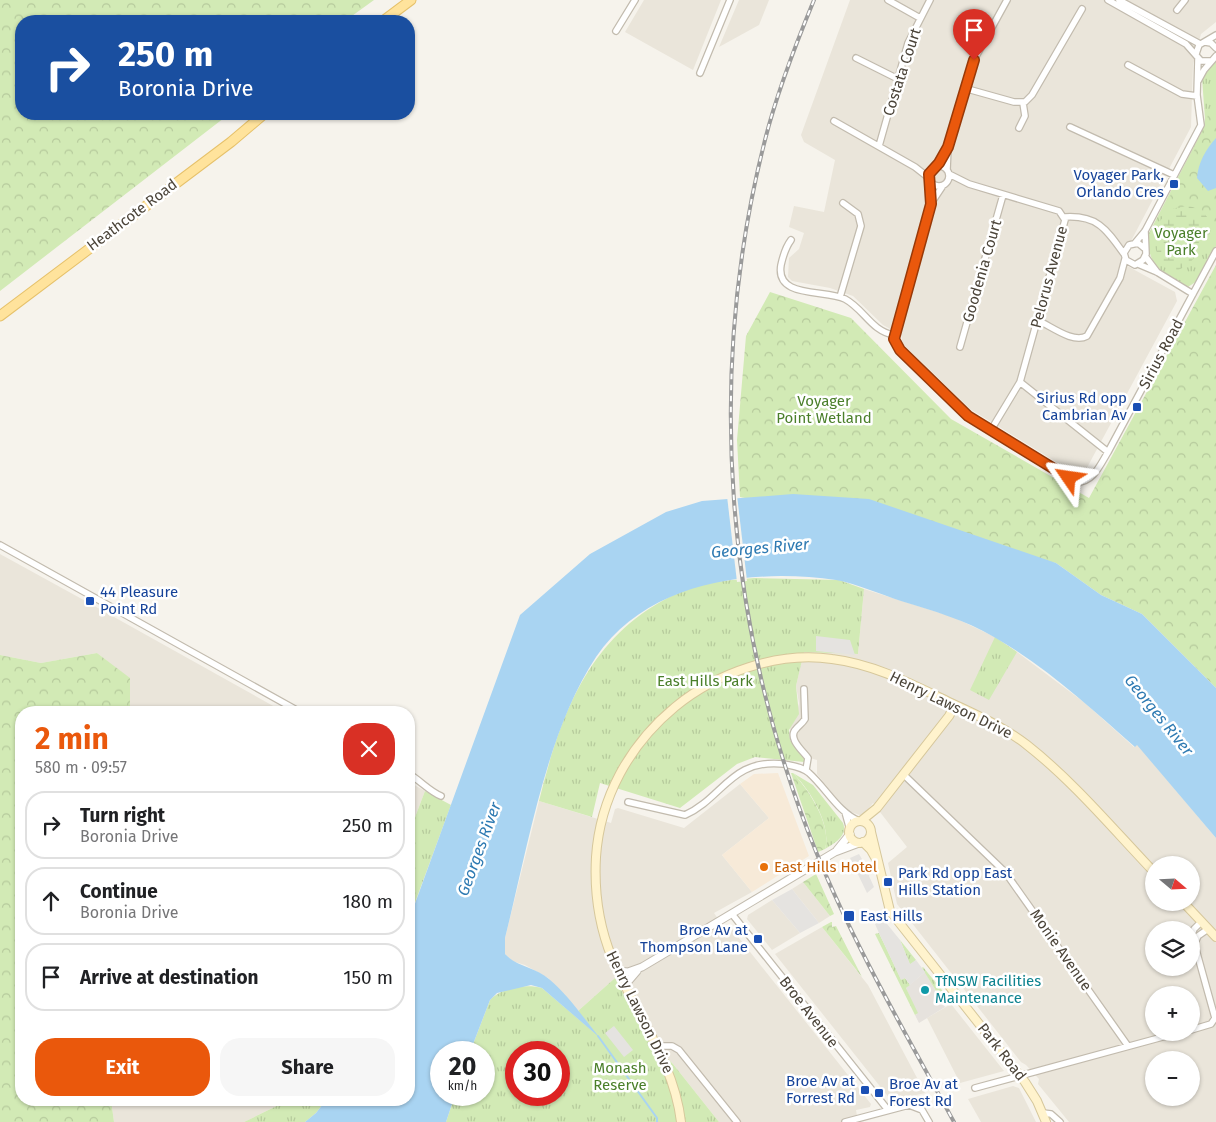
<!DOCTYPE html>
<meta charset="utf-8">
<style>
:root{--surface:#fff;--page:#f6f6f6;--text:#202124;--muted:#757577;--line:#e0e0e0;--accent:#ea580c}
body{margin:0;font-family:"Fira Sans",sans-serif;background:var(--page);color:var(--text);height:100vh;display:flex;flex-direction:column;font-size:19px;white-space:nowrap}
*{box-sizing:border-box;margin:0}
p{font-size:16px;color:var(--muted)}
.icon{flex:none;width:28px;height:28px;fill:none;stroke:currentColor;stroke-width:2;stroke-linecap:round;stroke-linejoin:round}
.map{position:relative;flex:1;overflow:hidden}
.sheet{position:absolute;left:15px;top:706px;width:400px;height:400px;display:flex;flex-direction:column;background:var(--surface);border-radius:20px;box-shadow:0 1px 4px #0004}
.sheet>*{flex:none}
.top-card{position:absolute;left:15px;top:15px;width:400px;height:105px;border-radius:20px;box-shadow:0 1px 4px #0004;background:#1a4fa0;color:#fff;overflow:hidden}
.needle{width:32px;rotate:109deg}
.tools{position:absolute;left:1145px;top:856px;display:grid;gap:10px}
.tools a{display:grid;place-items:center;width:55px;height:55px;border-radius:50%;background:var(--surface);box-shadow:0 1px 4px #0004;font-size:25px}
.speed{position:absolute;left:430px;top:1041px;display:flex;gap:10px;font-size:25px;font-weight:700;text-align:center}
.speed>*{display:grid;place-content:center;width:65px;height:65px;border-radius:50%;background:var(--surface);box-shadow:0 1px 4px #0004;line-height:1}
.speed small{font-size:12px;font-weight:400}
.speed .limit{border:8px solid #d22;background:#fff;color:#111}
.pin{position:absolute;display:grid;place-items:center;width:42px;height:42px;color:#fff;margin:-51px -21px;border-radius:50% 50% 50% 0;rotate:-45deg;box-shadow:0 0 5px #0007}
.pin .icon{rotate:45deg}
.me{position:absolute;width:55px;margin:-28px;rotate:302deg;stroke-linejoin:round;filter:drop-shadow(0 0 4px #0008)}
.turn{display:flex;align-items:center;gap:18px;height:105px;padding:0 20px;font-size:22px}
.turn .icon{width:65px;height:65px;stroke-width:2.5}
.turn b{display:block;font-size:35px;line-height:42px}
.round{display:grid;place-items:center;flex:none;width:52px;height:52px;border-radius:20px;background:var(--page)}
.summary{display:flex;align-items:center;justify-content:space-between;height:85px;padding:0 20px}
h1{font-size:30px;font-weight:700;line-height:38px;color:var(--accent)}
.cta{display:flex;gap:10px;margin-top:auto;padding:10px 20px}
.cta a{flex:1;height:58px;border-radius:20px;background:var(--accent);color:#fff;font-size:20px;font-weight:700;line-height:58px;text-align:center}
.cta a+a{background:var(--page);color:var(--text)}
ul{padding:0;list-style:none}
li{display:flex;align-items:center;gap:15px;height:68px;margin:0 10px 8px;padding:0 10px;border:2px solid var(--line);border-radius:20px}
li div{flex:1}
li b{display:block;font-size:19px}
li em{font-style:normal}
.map>svg:first-child{display:block}
.residential{fill:#eae5da;fill-rule:evenodd}
.commercial{fill:#f7ead8}
.industrial{fill:#e6e2dd}
.grass{fill:url(#grass-tufts);fill-rule:evenodd}
.forest{fill:url(#forest-crowns)}
.wetland{fill:url(#wetland-marsh)}
.parking{fill:#e5e3e0}
.water{fill:#a9d4f2}
.pier{fill:#f6f3ec}
.lines{fill:none;stroke-linecap:round;stroke-linejoin:round}
.stream{stroke:#a9d4f2;stroke-width:2}
.minor-casing{stroke:#c2bbae;stroke-width:8}
.tertiary-casing{stroke:#c2bbae;stroke-width:9}
.secondary-casing{stroke:#d6c79b;stroke-width:10}
.primary-casing{stroke:#e6c16a;stroke-width:11}
.minor{stroke:#fff;stroke-width:5.5}
.tertiary{stroke:#fff;stroke-width:7}
.secondary{stroke:#fff3cd;stroke-width:8}
.primary{stroke:#ffe39c;stroke-width:9}
.rail-casing{stroke:#9a9a9a;stroke-width:4}
.rail{stroke:#fff;stroke-width:2;stroke-dasharray:5.5;stroke-linecap:butt}
.route-casing{stroke:#983908;stroke-width:12}
.route{stroke:#ea580c;stroke-width:9}
.transit-dot{fill:#1a4fb4;stroke:#fff;stroke-width:2}
.food-dot{fill:#e8710a;stroke:#fff;stroke-width:2}
.culture-dot{fill:#0f9aa8;stroke:#fff;stroke-width:2}
.labels{text-anchor:middle;dominant-baseline:central;stroke-width:5;stroke-linejoin:round;paint-order:stroke}
.street-label{font-size:15px;fill:#4b4439;stroke:#fff}
.transit-label{font-size:15px;fill:#164399;stroke:#fff;text-anchor:end}
.park-label{font-size:15px;fill:#4a7f2a;stroke:#fff}
.food-label{font-size:15px;fill:#c56008;stroke:#fff;text-anchor:start}
.culture-label{font-size:15px;fill:#0d838f;stroke:#fff;text-anchor:start}
.water-label{font-size:16px;font-style:italic;fill:#2e7ab2;stroke:#fff}
</style>
<div class="map">
<svg width="1216" height="1122" viewBox="0 0 1216 1122">
<defs>
<pattern id="grass-tufts" width="24" height="20" patternUnits="userSpaceOnUse" patternTransform="scale(1.25)"><rect width="24" height="20" fill="#d2eab5"/><path d="M3 7l-1-3M5 7V3M7 7l1-3M15 17l-1-3M17 17v-4M19 17l1-3" fill="none" stroke="#b6ca9c"/></pattern>
<pattern id="forest-crowns" width="20" height="18" patternUnits="userSpaceOnUse" patternTransform="scale(1.25)"><rect width="20" height="18" fill="#d2eab5"/><path d="M2 6a3 3 0 1 1 6 0M12 15a3 3 0 1 1 6 0" fill="none" stroke="#b6ca9c"/></pattern>
<pattern id="wetland-marsh" width="20" height="14" patternUnits="userSpaceOnUse" patternTransform="scale(1.25)"><rect width="20" height="14" fill="#d2eab5"/><path d="M1 5h8M5 5V1M11 12h8M15 12V8" fill="none" stroke="#b6ca9c"/></pattern>
</defs>
<rect width="100%" height="100%" fill="#f6f3ec"/>
<path class="residential" d="M644,0H721L693,70L625,32Z
M739,0H769L759,25L719,47Z
M850,0H1216V22L1201,34L1193,64L1191,127L1120,262L1175,292L1177,301L1083,475L1074,473L970,409L903,344L901,335L883,325L853,296L830,288L792,281L788,277L789,258L799,249L804,233L789,227L794,206L824,212L835,160L804,142L801,135Z
M0,554L80,598L284,712H129V678L97,653L41,663L0,655Z
M864,589L953,617L995,637L1017,652L1085,703L1134,747L1137,744L1216,838V1122H1069L1038,1084L1039,1079L1026,1065L1021,1062L897,904L888,863L907,847L873,803L862,816L846,810L817,774V760L803,756L790,738V725L795,720L799,703L796,686L804,652L858,654ZM1154,865H1191V902H1154ZM1154,930H1191V968H1154ZM1154,995H1191V1032H1154ZM1154,1060H1191V1098H1154Z
M409,782L425,791L409,833Z
M740,784L769,818L722,855L752,892L714,913L725,929L731,928L871,1104L870,1107L856,1110L858,1122H719L673,1064L647,1038L615,978L578,1011L548,978L525,965L512,961L505,954V938L539,801L611,823L615,809L618,808L684,828Z
M803,882L830,916L819,923L792,889Z
M772,900L800,933L772,950L747,919L748,915Z
M822,927L868,985L925,1093L894,1100L890,1099L775,954Z
M951,1004L1004,1071L960,1083L927,1018Z
M1013,1086L1019,1088L1036,1122H981L968,1099Z
M111,1100H289L244,1122H114Z"/>
<path class="commercial" d="M778,773L809,856L752,892L722,855L769,818L740,784L754,774Z"/>
<path class="industrial" d="M925,972L945,1007L919,1023L915,1015L917,1014L906,988Z"/>
<path class="grass" d="M1216,61V246L1197,281L1188,287C1163,273 1147,267 1148,235L1203,129L1205,119L1202,78Z
M754,578L839,580L864,589L858,654L804,652L796,686L799,714L789,730L790,740L804,758V762L755,757L737,764L680,808L600,783L592,817L539,801C562,708 593,626 690,588C710,581 733,580 754,578Z
M995,637L1017,652L989,700L970,690Z
M793,773L813,785L843,823C848,836 835,843 825,849C832,825 810,790 793,773Z
M425,791L451,805L409,919V833Z
M879,933L901,979L905,978L910,985L906,988L918,1013L915,1015L875,934Z
M900,940L916,960L910,965Z
M923,967L946,995L941,999L922,968Z
M615,978L647,1038L673,1064L719,1122H446L455,1095H484V1052H470L490,1000C502,987 526,984 542,988L596,1034L578,1011ZM516,1052H559V1095H516Z
M289,1100H326L316,1113L305,1122H244Z"/>
<path class="forest" d="M0,0H374L345,21H21V114H226L224,118L0,291Z
M1208,114L1216,115V138L1205,153L1197,171L1214,189L1216,188V223L1212,228L1211,223L1179,207L1161,213L1205,130Z
M1216,265V688L1142,614L1101,595L1056,563L740,497L737,440L746,336L770,292L851,318L951,419L1089,498Z
M97,653L130,678V712H21V1100H111L114,1122H0V655L41,663Z
M791,773H793C809,790 832,825 825,849L818,852Z
M816,874L834,914L830,916L803,882Z
M831,922H832V927L836,926L862,977L822,927Z"/>
<path class="wetland" d="M1190,206C1205,211 1214,220 1209,236C1197,240 1199,248 1194,258C1190,264 1183,267 1177,271L1166,268C1162,262 1156,253 1155,246C1151,222 1169,207 1190,206Z"/>
<path class="parking" d="M816,636L850,640L855,655L816,651Z
M859,854L870,873L869,876L874,887L867,893L850,858Z
M792,889L819,923L800,933L772,900Z
M883,919L900,940L910,964L916,960L925,972L910,985L905,978L901,980L879,933L875,924Z
M614,1026L633,1050L624,1057L605,1033Z"/>
<path class="water" d="M1216,138V188L1208,191L1197,178C1198,163 1206,149 1216,138Z
M793,494L869,499L1056,563L1101,595L1142,614L1216,688V838L1137,745L1135,747C1091,708 1045,666 994,637C965,620 934,611 901,601C882,595 855,583 836,580C751,568 648,581 596,657C546,732 527,851 505,938V954C517,967 536,967 549,979C568,995 583,1017 599,1037L542,988L531,985L497,993L490,1000L470,1052H441V1095H455L446,1122H305L316,1113L326,1100H409V920L520,615L590,554L666,512L702,501Z"/>
<path class="pier" d="M737,495L747,581L737,582L727,496Z"/>
<g class="lines">
<path class="stream" d="M598,1036L657,1118V1122"/>
<g class="minor-casing">
<path id="minor" d="M888,0L920,18
M1108,0L1186,44L1201,61H1211
M1119,0L1200,44
M1177,10L1185,0
M616,31L635,0
M1205,42L1211,43L1216,48
M1196,54L1199,45L1216,35
M856,58L898,79
M1128,65L1182,94L1197,96
M700,73L730,0
M1198,81L1204,70L1216,56
M964,88L1014,102H1025L1032,95L1082,9
M834,121L915,167L929,178
M1070,127L1174,175
M1019,128L1025,116L1023,103
M879,146L908,43L930,0
M929 176a10 10 0 1 1 20 0a10 10 0 1 1-20 0Z
M947,170L948,147L968,77L974,60L1007,0
M949,174L969,184L1059,211L1065,220L1020,382L991,430
M931,183V204L894,335L897,347L968,416L1076,482C1093,483 1100,465 1108,452L1216,251
M932,202L942,187
M1065,217C1098,215 1107,230 1124,254
M791,240C785,248 783,256 781,265C775,299 826,289 845,299C864,309 871,331 894,335
M1135,243L1145,231L1201,125L1197,95L1198,58
M1144,248L1138,243L1129,245L1124,253L1126,260L1135,265L1143,260L1146,254L1145,231
M1145,256L1157,272
M1138,264L1157,272L1193,294
M840,297L861,226L858,214L843,203
M1037,320C1051,326 1073,344 1087,336L1120,278L1125,259
M960,347L1003,195
M1020,382L1108,452
M0,545L300,712
M804,689L805,719C802,724 799,725 796,729C787,738 803,751 808,758L806,770
M409,774C421,781 429,791 441,796
M903,774L1005,872L1128,1046
M628,802L685,815C723,798 731,758 784,764C793,766 803,767 809,773C826,788 838,812 859,821
M845,812L850,830
M732,914L888,1110
M1195,943L1198,936L1208,929
M1191,1030L1211,1024L1215,1018L1192,935L1194,929L1201,922
M658,1046H672L679,1050L737,1122
M975,1088L1181,1032
M1043,1113L1051,1114L1060,1122
M845,1122L909,1105L922,1110L929,1122"/>
</g>
<g class="tertiary-casing">
<path id="tertiary" d="M837,850L850,834
M618,971L628,972L642,967L835,852L859,843
M625,985L637,971"/>
</g>
<g class="secondary-casing">
<path id="secondary" d="M861,821L877,808L949,716L955,705
M849 832a11 11 0 1 1 22 0a11 11 0 1 1-22 0Z
M871,832L890,911L1025,1082L1037,1101L1046,1122
M863,842L871,850L876,859
M1183,902L1216,937
M681,1122C674,1061 635,1013 612,958C599,926 594,892 596,857C600,798 629,745 675,707C716,673 778,651 832,659C873,664 910,683 947,701C974,714 1003,726 1027,745C1074,782 1113,829 1154,872"/>
</g>
<g class="primary-casing">
<path id="primary" d="M383,21L411,0
M0,316L231,142L264,114"/>
</g>
<use href="#minor" class="minor"/>
<use href="#tertiary" class="tertiary"/>
<use href="#secondary" class="secondary"/>
<use href="#primary" class="primary"/>
<g class="rail-casing">
<path id="rail" d="M814,0C795,46 777,92 765,140C705,375 725,629 817,854C855,947 906,1034 954,1122"/>
</g>
<use href="#rail" class="rail"/>
</g>
<g class="lines">
<g class="route-casing">
<path id="route" d="M974,60L948,147L939,163L929,174L931,204L894,339L900,350L968,416L1069,478"/>
</g>
<use href="#route" class="route"/>
</g>
<g class="transit-dot">
<rect x="1169" y="179" width="10" height="10" rx="2.5"/>
<rect x="1132" y="402" width="10" height="10" rx="2.5"/>
<rect x="85" y="596" width="10" height="10" rx="2.5"/>
<rect x="883" y="877" width="10" height="10" rx="2.5"/>
<rect x="843" y="910" width="12" height="12" rx="2.5"/>
<rect x="753" y="934" width="10" height="10" rx="2.5"/>
<rect x="860" y="1085" width="10" height="10" rx="2.5"/>
<rect x="874" y="1088" width="10" height="10" rx="2.5"/>
</g>
<circle class="food-dot" cx="764" cy="867" r="5"/>
<circle class="culture-dot" cx="925" cy="990" r="5"/>
<g class="labels">
<g class="street-label">
<text transform="translate(902 72) rotate(-72)">Costata Court</text>
<text transform="translate(132 215) rotate(-37)">Heathcote Road</text>
<text transform="translate(982 271) rotate(-74)">Goodenia Court</text>
<text transform="translate(1049 277) rotate(-75)">Pelorus Avenue</text>
<text transform="translate(1161 354) rotate(-62)">Sirius Road</text>
<text transform="translate(951 705) rotate(26)">Henry Lawson Drive</text>
<text transform="translate(1061 950) rotate(55)">Monie Avenue</text>
<text transform="translate(640 1012) rotate(64)">Henry Lawson Drive</text>
<text transform="translate(809 1012) rotate(52)">Broe Avenue</text>
<text transform="translate(1002 1052) rotate(52)">Park Road</text>
</g>
<g class="transit-label">
<text x="1164" y="175">Voyager Park,<tspan x="1164" dy="17">Orlando Cres</tspan></text>
<text x="1127" y="398">Sirius Rd opp<tspan x="1127" dy="17">Cambrian Av</tspan></text>
<text x="100" y="592" text-anchor="start">44 Pleasure<tspan x="100" dy="17">Point Rd</tspan></text>
<text x="898" y="873" text-anchor="start">Park Rd opp East<tspan x="898" dy="17">Hills Station</tspan></text>
<text x="860" y="916" text-anchor="start">East Hills</text>
<text x="748" y="930">Broe Av at<tspan x="748" dy="17">Thompson Lane</tspan></text>
<text x="855" y="1081">Broe Av at<tspan x="855" dy="17">Forrest Rd</tspan></text>
<text x="889" y="1084" text-anchor="start">Broe Av at<tspan x="889" dy="17">Forest Rd</tspan></text>
</g>
<g class="park-label">
<text x="1181" y="233">Voyager<tspan x="1181" dy="17">Park</tspan></text>
<text x="824" y="401">Voyager<tspan x="824" dy="17">Point Wetland</tspan></text>
<text x="705" y="681">East Hills Park</text>
<text x="620" y="1068">Monash<tspan x="620" dy="17">Reserve</tspan></text>
</g>
<g class="food-label">
<text x="774" y="867">East Hills Hotel</text>
</g>
<g class="culture-label">
<text x="935" y="981">TfNSW Facilities<tspan x="935" dy="17">Maintenance</tspan></text>
</g>
<g class="water-label">
<text transform="translate(760 548) rotate(-5)">Georges River</text>
<text transform="translate(1159 715) rotate(51)">Georges River</text>
<text transform="translate(479 849) rotate(-70)">Georges River</text>
</g>
</g>
</svg>
<div class="tools">
<a><svg class="needle" viewBox="-14 -14 28 28"><path d="M0-13l5 13h-10z" fill="#e53935"/><path d="M0 13l5-13h-10z" fill="#757577"/></svg></a>
<a><svg class="icon" aria-label="layers" viewBox="0 0 24 24"><path d="M12 4l9 5-9 5-9-5zM3 14l9 5 9-5"/></svg></a>
<a>+</a>
<a>−</a>
</div>
<div class="speed"><div>20<small>km/h</small></div><div class="limit">30</div></div>
<div class="pin" style="left:974px;top:60px;background:#d93025"><svg class="icon" aria-label="arrive" viewBox="0 0 24 24"><path d="M6 21V4h12l-3 4 3 4H6"/></svg></div>
<svg class="me" style="left:1069px;top:478px" viewBox="-20 -20 40 40"><path d="M0-17L14 15 0 8-14 15z" fill="#ea580c" stroke="#fff" stroke-width="4"/></svg>
<div class="top-card">
<div class="turn"><svg class="icon" aria-label="right" viewBox="0 0 24 24"><path d="M7 20v-9h11M14 6l5 5-5 5"/></svg><div><b>250 m</b>Boronia Drive</div></div>
</div>
<section class="sheet">
<div class="summary"><div><h1>2 min</h1><p>580 m · 09:57</p></div><a class="round" style="background:#d93025;color:#fff"><svg class="icon" aria-label="close" viewBox="0 0 24 24"><path d="M6 6l12 12M18 6L6 18"/></svg></a></div>
<ul>
<li><svg class="icon" aria-label="right" viewBox="0 0 24 24"><path d="M7 20v-9h11M14 6l5 5-5 5"/></svg><div><b>Turn right</b><p>Boronia Drive</p></div><em>250 m</em></li>
<li><svg class="icon" aria-label="ahead" viewBox="0 0 24 24"><path d="M12 20V5M6 11l6-6 6 6"/></svg><div><b>Continue</b><p>Boronia Drive</p></div><em>180 m</em></li>
<li><svg class="icon" aria-label="arrive" viewBox="0 0 24 24"><path d="M6 21V4h12l-3 4 3 4H6"/></svg><div><b>Arrive at destination</b></div><em>150 m</em></li>
</ul>
<div class="cta"><a>Exit</a><a>Share</a></div>
</section>
</div>
